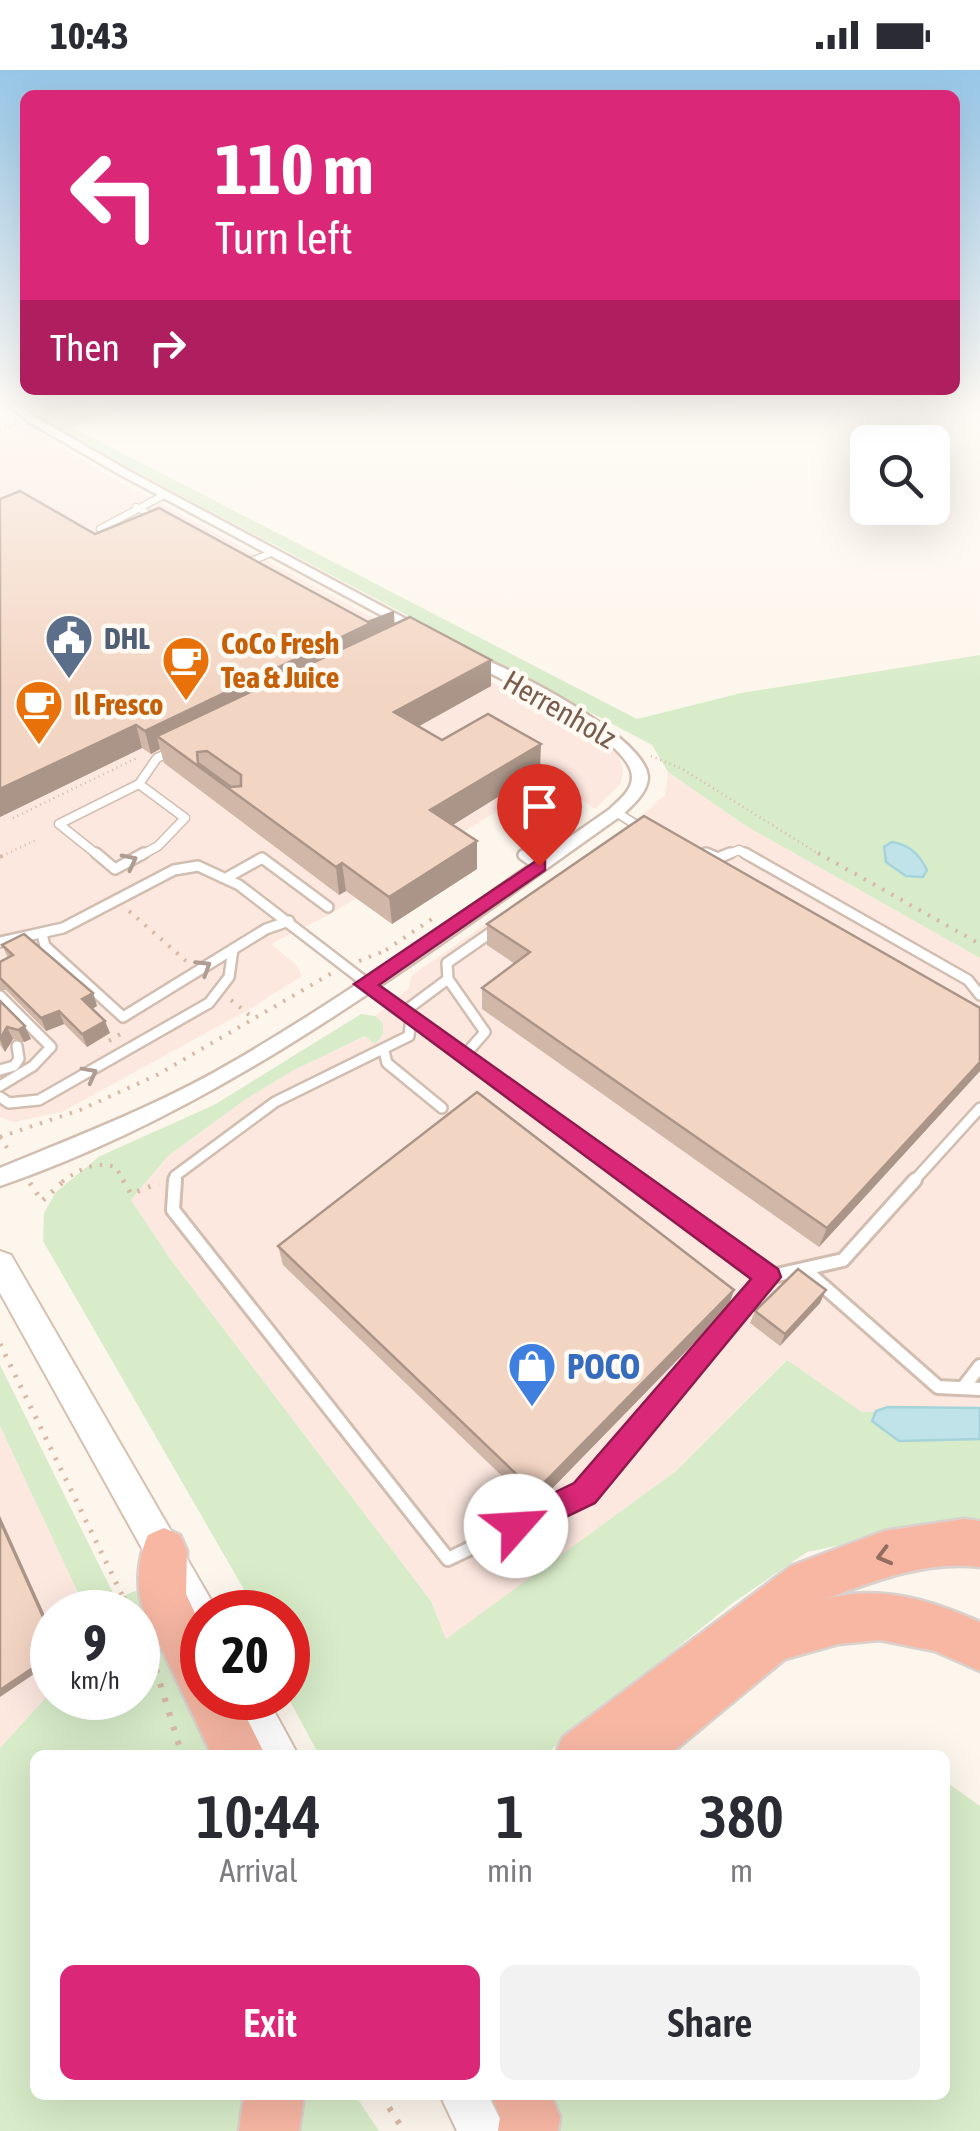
<!DOCTYPE html>
<style>
:root{--surface:#fff;--page:#f2f2f3;--text:#2b2b33;--muted:#7c7c81;--accent:#db2777}
body{margin:0;font-family:"Asap Condensed",sans-serif;background:var(--page);color:var(--text);height:100vh;display:flex;flex-direction:column;font-size:38px;white-space:nowrap}
*{box-sizing:border-box;margin:0}
p{font-size:32px;color:var(--muted)}
.icon{flex:none;width:55px;height:55px;fill:none;stroke:currentColor;stroke-width:2;stroke-linecap:round;stroke-linejoin:round}
.map{position:relative;flex:1;overflow:hidden}
.side{position:absolute;left:30px;top:1680px;width:920px;height:350px;display:flex;flex-direction:column;background:var(--surface);border-radius:15px;box-shadow:0 10px 40px #0002}
.side>*{flex:none}
.banner{position:absolute;left:20px;top:20px;width:940px;height:305px;border-radius:15px;box-shadow:0 10px 40px #0002;background:#db2777;color:#fff;overflow:hidden}
.buttons{position:absolute;left:850px;top:355px;display:grid;gap:20px}
.buttons a{display:grid;place-items:center;width:100px;height:100px;border-radius:15px;background:var(--surface);box-shadow:0 10px 40px #0002;font-size:50px}
.speed{position:absolute;left:30px;top:1520px;display:flex;gap:20px;font-size:50px;font-weight:700;text-align:center}
.speed>*{display:grid;place-content:center;width:130px;height:130px;border-radius:50%;background:var(--surface);box-shadow:0 10px 40px #0002;line-height:1}
.speed small{font-size:25px;font-weight:400}
.speed .limit{border:15px solid #d22;background:#fff;color:#111}
.pin{position:absolute;display:grid;place-items:center;width:85px;height:85px;color:#fff;margin:-102px -42px;border-radius:50% 50% 50% 0;rotate:-45deg;box-shadow:0 0 10px #0007}
.pin .icon{rotate:45deg}
.me{position:absolute;width:110px;margin:-55px;rotate:64deg;stroke-linejoin:round;filter:drop-shadow(0 0 8px #0008)}
.turn{display:flex;align-items:center;gap:35px;height:210px;padding:0 30px;font-size:45px}
.turn .icon{width:130px;height:130px;stroke-width:2.5}
.turn b{display:block;font-size:70px;line-height:85px}
.then{display:flex;align-items:center;height:95px;padding:0 30px;background:#0003;gap:20px;font-size:38px}
.eta{display:flex;justify-content:space-evenly;align-items:center;height:170px;text-align:center}
.eta b{font-size:60px;font-weight:600;line-height:70px}
.action{display:flex;gap:20px;margin-top:auto;padding:20px 30px}
.action a{flex:1;height:115px;border-radius:15px;background:var(--accent);color:#fff;font-size:40px;font-weight:600;line-height:115px;text-align:center}
.action a+a{background:var(--page);color:var(--text)}
.status{display:flex;justify-content:space-between;align-items:center;height:70px;padding:0 50px;background:var(--surface);direction:ltr}
.status svg{height:28px;fill:currentColor}
.map>svg:first-child{display:block}
.commercial{fill:#fde8e0}
.green{fill:#d8ecc9}
.water{fill:#bfe3e8;stroke:#a5d3da;stroke-width:2.5}
.lines{fill:none;stroke-linecap:round;stroke-linejoin:round}
.lane-far3-casing{stroke:#d1beb0;stroke-width:9}
.lane-far2-casing{stroke:#d1beb0;stroke-width:11}
.lane-far1-casing{stroke:#d1beb0;stroke-width:14}
.lane-casing{stroke:#d1beb0;stroke-width:18}
.street-casing{stroke:#d1beb0;stroke-width:5}
.secondary-casing{stroke:#d6c0b0;stroke-width:4}
.highway-casing{stroke:#dad1cd;stroke-width:5}
.path-far3{stroke:#d9b8a5;stroke-width:2.5;stroke-dasharray:1 4;stroke-linecap:butt}
.path-far2{stroke:#d9b8a5;stroke-width:4;stroke-dasharray:2.5 8;stroke-linecap:butt}
.path-far1{stroke:#d9b8a5;stroke-width:5;stroke-dasharray:2.5 9;stroke-linecap:butt}
.path{stroke:#d9b8a5;stroke-width:6;stroke-dasharray:4 11;stroke-linecap:butt}
.lane-far3{stroke:#fff;stroke-width:6}
.lane-far2{stroke:#fff;stroke-width:8}
.lane-far1{stroke:#fff;stroke-width:9}
.lane{stroke:#fff;stroke-width:12}
.street{fill:#fff;fill-rule:evenodd}
.secondary{fill:#fff;fill-rule:evenodd}
.highway{fill:#f7b7a3;fill-rule:evenodd}
.wall{fill:#d1b7a8}
.shaded-wall{fill:#aa9588}
.building{fill:#f3d5c3;stroke:#aa9588;stroke-width:2.5;fill-rule:evenodd}
.oneway{stroke:#af9d94}
.oneway2{stroke:#936e5e}
.route{fill:#db2777;stroke:#8e194d;stroke-width:2.5}
.labels{text-anchor:middle;dominant-baseline:central;stroke-width:9;stroke-linejoin:round;paint-order:stroke}
.far-service-label{font-size:30px;font-weight:bold;fill:#4e5e75;stroke:#fffaf3;text-anchor:start}
.far-food-label{font-size:30px;font-weight:bold;fill:#c56008;stroke:#fffaf3;text-anchor:start}
.far-street-label{font-size:30px;fill:#7a5c4d;stroke:#fffaf3}
.shop-label{font-size:35px;font-weight:bold;fill:#366cbe;stroke:#fffaf3;text-anchor:start}
</style>
<div class="status"><b>10:43</b><svg viewBox="0 0 49 12"><path d="M0 12V9h3v3zM5 12V6h3v6zM10 12V3h3v9zM15 12V0h3v12zM26 1h20v11H26zM47 4h2v5h-2z"/></svg></div>
<div class="map">
<svg width="980" height="2061" viewBox="0 0 980 2061">
<rect width="100%" height="100%" fill="#fdf6ec"/>
<path class="commercial" d="M0,339L106,404L607,674L618,684L623,700L621,713L595,739L549,709L329,845L271,874L297,896L302,906L248,940L62,1042L14,1052L0,1047Z
M668,702L746,756L980,888V1339L862,1342L786,1290L676,1401L446,1570L431,1531L171,1190L131,1130L168,1086L246,1029L292,1001L366,966L374,973L383,953L375,946L409,918L411,906L644,744L665,725Z
M0,1356L87,1542H52V1621L0,1678Z"/>
<path class="green" d="M16,330H70L97,335L100,330H390L375,344L364,346L131,339L72,357L637,649L741,623L980,585V888L746,756L668,702L652,675L52,357Z
M630,330H737L671,348L669,339L640,336Z
M361,944L375,946L383,953V964L375,974L365,966L292,1001L246,1029L168,1086L131,1130L171,1190L431,1531L446,1569L676,1401L787,1290L862,1342L980,1339V1454H942L807,1482L730,1535L545,1685H319L289,1629L288,1542H257L43,1171L44,1143L56,1122L100,1086L214,1035Z
M0,1295L116,1529L137,1520L216,1685H35V2025H355L379,2061H0V1678L52,1621V1628H138V1542H87L0,1356Z
M945,1711L980,1736V2061H555L537,2025H945Z"/>
<path class="water" d="M892,772C910,775 919,784 927,800L923,807L906,806L886,792L884,777Z
M888,1337L980,1338V1369L899,1371L872,1351L876,1341Z"/>
<g class="lines">
<g class="lane-far3-casing">
<path id="lane-far3" d="M136,437L157,448
M111,465L100,459L164,425
M244,494L271,483"/>
</g>
<g class="lane-far2-casing">
<path id="lane-far2" d="M139,714L185,748L158,776L140,786
M139,714L157,688L172,681
M616,742L641,758
M705,783L712,786
M99,786L59,754L139,714
M724,786L739,780L749,786"/>
</g>
<g class="lane-far1-casing">
<path id="lane-far1" d="M96,783L115,799L144,783
M706,783L718,788L730,783
M745,783L968,910L980,925
M523,785L539,796
M228,807L262,788L328,837
M42,864L45,876L123,947L266,859L289,851
M0,872L63,858L174,800L198,796L239,815L411,947
M0,926L51,977L33,996L0,1016
M405,941L448,909
M411,947L638,1112
M384,981L387,993L442,1038
M465,985L485,962L448,909L447,893L496,859
M0,1000L14,996L19,989L17,976
M0,1027L9,1033L39,1030L209,933L229,907L233,879
M175,1112V1106L275,1032L409,966L411,947
M913,1112L980,1038"/>
</g>
<g class="lane-casing">
<path id="lane" d="M175,1110L173,1140L448,1489L585,1423L768,1207L634,1110
M804,1199L938,1317L980,1319
M768,1207L843,1190L915,1110
M963,1318L980,1296"/>
</g>
<g class="street-casing">
<path id="street" d="M3,330H14L37,348L127,400L432,563L420,566L119,404L29,352Z
M468,583C505,595 648,667 648,708C647,723 632,736 622,745C425,884 230,1037 0,1116V1098C80,1065 162,1034 236,990C366,914 487,824 610,739C619,730 632,721 632,707C632,668 497,607 463,590L461,587Z"/>
</g>
<g class="secondary-casing">
<path id="secondary" d="M0,1181L11,1185L215,1537L218,1542H202V1569L189,1563L0,1223Z
M226,1628H267L298,1685H256Z
M440,2025H488L506,2061H457Z"/>
</g>
<g class="highway-casing">
<path id="highway" d="M964,1449L980,1451V1497C928,1490 874,1511 826,1529C879,1514 931,1530 980,1552V1601L935,1581L880,1570L838,1574L785,1589L669,1685H555L563,1667L791,1496L884,1461Z
M164,1458L180,1465L187,1481L186,1524L202,1558V1628H237L265,1685H212L145,1544C135,1519 137,1490 148,1465Z
M244,2025H304L299,2061H239Z
M491,2025H551L560,2047L558,2061H498L500,2047Z"/>
</g>
<path class="path-far3" d="M627,330L661,341L720,330
M0,360L19,354
M651,686L684,700L822,786
M13,748L139,687
M2,786L38,769"/>
<path class="path-far2" d="M818,783L980,874
M0,787L8,783
M129,841L186,891
M386,880L432,849
M359,891L387,880
M231,930L253,948
M109,971L127,960
M0,1067L80,1040L157,1005L332,903
M0,1067L11,1084
M62,1112C79,1099 95,1091 116,1097L124,1112"/>
<path class="path-far1" d="M123,1110L131,1124L159,1113
M30,1113L42,1131L65,1110
M0,1274L124,1529"/>
<path class="path" d="M123,1527L130,1542
M138,1558L153,1590L182,1685
M381,2025L404,2061"/>
<use href="#lane-far3" class="lane-far3"/>
<use href="#lane-far2" class="lane-far2"/>
<use href="#lane-far1" class="lane-far1"/>
<use href="#lane" class="lane"/>
<use href="#street" class="street"/>
<use href="#secondary" class="secondary"/>
<use href="#highway" class="highway"/>
</g>
<path class="wall" d="M95,464L368,552L395,554L491,590V616L419,656L442,670L540,701L452,755L477,771V799L392,854L346,821L339,825L164,693L160,679L151,684L142,678L0,747Z
M487,854L980,938V1001L819,1177L482,939V918L515,894L487,875Z
M2,875L93,923L97,936L92,939L110,963L87,977L64,954L46,961L6,920H0V892L8,888Z
M0,931L31,969L24,972L13,969L5,982L0,975Z
M278,1176L728,1238L534,1437L283,1195Z
M820,1233L780,1276L750,1253L755,1241Z"/>
<path class="shaded-wall" d="M394,542L395,565L157,666L160,679L151,684L145,661Z
M491,590V616L396,669L394,642Z
M136,655L142,678L0,747V719Z
M541,674L540,701L432,768L430,740Z
M477,771V799L392,854L389,827Z
M342,793L346,821L339,825L336,797Z
M93,923L97,936L87,942L82,929Z
M59,941L64,954L46,961L41,948Z
M105,951L110,963L87,977L82,964Z
M25,956L31,969L24,972L18,960Z
M7,957L13,969L5,982L0,969Z
M980,992V1001L819,1177L827,1158Z
M734,1220L728,1238L534,1437L535,1422Z
M826,1220L820,1233L780,1276L785,1264Z
M0,1446L52,1561V1567L0,1451Z
M52,1585V1592L0,1627V1620Z"/>
<path class="building" d="M20,421L95,464L159,438L368,552L394,542L145,661L136,655L0,719V429Z
M410,547L491,590L394,642L442,670L488,644L541,674L430,740L477,771L389,827L342,793L336,797L157,666ZM207,681L241,705V716L231,717L198,693L197,682Z
M644,746L980,938V992L827,1158L482,918L530,882L487,854Z
M24,864L93,923L82,929L105,951L82,964L59,941L41,948L0,908V892L13,885L2,875Z
M0,931L25,956L18,960L7,957L0,969Z
M477,1022L734,1220L535,1422L278,1176Z
M798,1199L826,1220L785,1264L755,1241Z
M0,1451L52,1567V1585L0,1620Z"/>
<defs><path id="oneway-chevron" d="M-2-3.5L2.5 0L-2 3.5" fill="none" stroke-width="1.6" stroke-linecap="round" stroke-linejoin="round" transform="scale(2.5)"/></defs>
<g class="oneway">
<use href="#oneway-chevron" transform="translate(130 791) rotate(-27)"/>
<use href="#oneway-chevron" transform="translate(204 897) rotate(-32)"/>
<use href="#oneway-chevron" transform="translate(90 1004) rotate(-28)"/>
</g>
<use class="oneway2" href="#oneway-chevron" transform="translate(884 1486) rotate(165)"/>
<linearGradient id="sky" x2="0" y2="1"><stop stop-color="#97c7e8"/><stop offset="0.53" stop-color="#fefbf6"/><stop offset="1" stop-color="#fefbf6" stop-opacity="0"/></linearGradient>
<rect width="980" height="618" fill="url(#sky)"/>
<path class="route" d="M539,789L545,791V800L379,915L778,1199L781,1207L595,1433L516,1471L506,1466L501,1456L506,1446L574,1413L751,1209L354,914Z"/>
<defs>
<g id="civic-pin" transform="scale(2.5)"><path d="M0 17L-7.5 6A9.5 9.5 0 1 1 7.5 6Z" fill="#5c6f8a" stroke="#fffaf3"/><path d="M-.6-6.5H3V-4.5H.6V-3L4-1V1h2V6H-6V1h2V-1L-.6-3ZM-1.2 2.5V6h2.4V2.5Z" fill="#fff"/></g>
<g id="cafe-pin" transform="scale(2.5)"><path d="M0 17L-7.5 6A9.5 9.5 0 1 1 7.5 6Z" fill="#e8710a" stroke="#fffaf3"/><path d="M-5.5-4.5H6V0H3Q3 3.5 0 3.5H-2.5Q-5.5 3.5-5.5 0ZM3-3.2v2h1.7v-2ZM-6 4.5H4V6H-6Z" fill="#fff"/></g>
<g id="shop-pin" transform="scale(2.5)"><path d="M0 17L-7.5 6A9.5 9.5 0 1 1 7.5 6Z" fill="#3f7fe0" stroke="#fffaf3"/><path d="M-5-2.5h2.3a2.7 3.5 0 0 1 5.4 0H5L5.5 6h-11ZM-1.5-2.5h3a1.5 2.3 0 0 0-3 0Z" fill="#fff"/></g>
</defs>
<g fill-rule="evenodd">
<use href="#civic-pin" x="69" y="568"/>
<use href="#cafe-pin" x="186" y="590"/>
<use href="#cafe-pin" x="39" y="634"/>
<use href="#shop-pin" x="532" y="1296"/>
</g>
<g class="labels">
<g class="far-service-label">
<text x="104" y="568">DHL</text>
</g>
<g class="far-food-label">
<text x="221" y="573">CoCo Fresh<tspan x="221" dy="34">Tea &amp; Juice</tspan></text>
<text x="74" y="634">Il Fresco</text>
</g>
<g class="far-street-label">
<text transform="translate(560 639) rotate(30)">Herrenholz</text>
</g>
<g class="shop-label">
<text x="567" y="1296">POCO</text>
</g>
</g>
</svg>
<div class="buttons">
<a><svg class="icon" aria-label="search" viewBox="0 0 24 24"><circle cx="10" cy="10" r="6"/><path d="M15 15l6 6"/></svg></a>
</div>
<div class="speed"><div>9<small>km/h</small></div><div class="limit">20</div></div>
<div class="pin" style="left:539px;top:796px;background:#d93025"><svg class="icon" aria-label="arrive" viewBox="0 0 24 24"><path d="M6 21V4h12l-3 4 3 4H6"/></svg></div>
<svg class="me" style="left:516px;top:1456px" viewBox="-20 -20 40 40"><circle r="19" fill="#fff"/><path d="M0-13L10 11 0 6-10 11z" fill="#db2777"/></svg>
<div class="banner">
<div class="turn"><svg class="icon" aria-label="left" viewBox="0 0 24 24"><path d="M17 20v-9H6M10 6l-5 5 5 5"/></svg><div><b>110 m</b>Turn left</div></div>
<div class="then">Then<svg class="icon" aria-label="right" viewBox="0 0 24 24"><path d="M7 20v-9h11M14 6l5 5-5 5"/></svg></div>
</div>
<section class="side">
<div class="eta">
<div><b>10:44</b><p>Arrival</p></div>
<div><b>1</b><p>min</p></div>
<div><b>380</b><p>m</p></div>
</div>
<div class="action"><a>Exit</a><a>Share</a></div>
</section>
</div>
